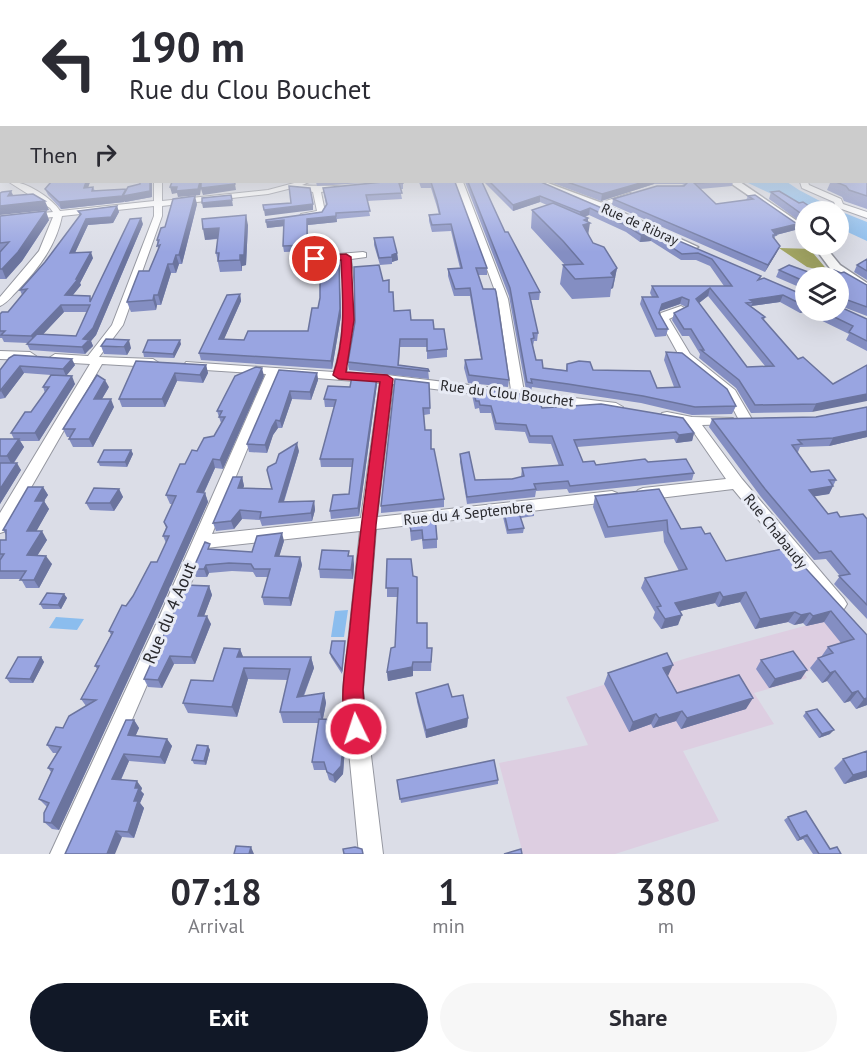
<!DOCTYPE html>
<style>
:root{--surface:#fff;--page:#f7f7f7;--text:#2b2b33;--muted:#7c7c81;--accent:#111827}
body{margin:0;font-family:"PT Sans",sans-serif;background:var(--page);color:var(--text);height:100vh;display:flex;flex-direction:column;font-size:22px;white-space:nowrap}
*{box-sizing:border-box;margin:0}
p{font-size:20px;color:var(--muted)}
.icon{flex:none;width:33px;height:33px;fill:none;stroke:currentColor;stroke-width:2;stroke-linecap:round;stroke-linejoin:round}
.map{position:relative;height:854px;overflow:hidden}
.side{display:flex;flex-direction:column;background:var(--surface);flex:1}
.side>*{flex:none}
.banner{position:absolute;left:0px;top:0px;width:867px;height:183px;box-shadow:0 6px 24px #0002;background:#fff;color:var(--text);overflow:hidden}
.buttons{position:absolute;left:795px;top:201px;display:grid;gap:12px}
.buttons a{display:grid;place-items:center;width:54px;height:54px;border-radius:50%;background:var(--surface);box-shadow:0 6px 24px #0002;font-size:30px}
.pin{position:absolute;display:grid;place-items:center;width:51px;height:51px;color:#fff;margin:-26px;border:3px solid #fff;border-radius:50%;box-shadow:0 2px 6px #0007}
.me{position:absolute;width:66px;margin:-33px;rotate:356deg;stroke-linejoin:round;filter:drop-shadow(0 0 4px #0008)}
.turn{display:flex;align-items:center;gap:21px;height:126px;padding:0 30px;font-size:27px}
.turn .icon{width:78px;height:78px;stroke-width:2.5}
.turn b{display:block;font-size:42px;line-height:51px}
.then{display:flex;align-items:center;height:57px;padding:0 30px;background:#0003;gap:12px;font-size:22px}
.eta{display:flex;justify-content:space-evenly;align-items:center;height:102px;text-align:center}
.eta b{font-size:36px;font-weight:600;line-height:42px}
.cta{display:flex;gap:12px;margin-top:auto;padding:12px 30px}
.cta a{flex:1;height:69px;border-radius:36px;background:var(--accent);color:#fff;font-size:24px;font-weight:600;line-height:69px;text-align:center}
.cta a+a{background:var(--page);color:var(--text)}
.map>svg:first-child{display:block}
.education{fill:#ddcee1}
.forest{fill:#a3a664}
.water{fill:#8bbdee}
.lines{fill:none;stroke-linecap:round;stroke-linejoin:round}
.minor-casing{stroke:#9597a0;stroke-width:2}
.tertiary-casing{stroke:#9597a0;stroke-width:3}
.minor{fill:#fff;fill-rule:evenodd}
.tertiary{fill:#fff;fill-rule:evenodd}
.wall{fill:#848ec2;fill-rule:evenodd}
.shaded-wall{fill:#6b749e}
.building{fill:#99a5e1;stroke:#6b749e;stroke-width:1.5;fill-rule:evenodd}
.route{fill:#e11d48;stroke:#92132f;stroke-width:1.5}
.labels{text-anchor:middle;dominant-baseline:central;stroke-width:6;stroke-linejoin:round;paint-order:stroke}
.far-street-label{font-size:14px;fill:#28282c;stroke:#e8ebf5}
.street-label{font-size:15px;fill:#28282c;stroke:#e8ebf5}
.near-street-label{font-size:18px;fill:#28282c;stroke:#e8ebf5}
</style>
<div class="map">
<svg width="867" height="854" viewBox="0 0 867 854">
<rect width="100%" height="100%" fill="#dbdde7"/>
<path class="education" d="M834,618L858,645L821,656L825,663L809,668L810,671L804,673L807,678L754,693L774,724L683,751L719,821L615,854H523L499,763L588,745L566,697L687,658Z"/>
<path class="forest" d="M779,248L814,249L816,252L813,253L829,272L807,267Z"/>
<path class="water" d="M746,182H787L799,190L837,210L867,222V241L839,228L838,212L808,211Z
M348,610L344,637H331L335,611Z
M56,617L84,619L77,630L49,628Z"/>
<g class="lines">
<g class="minor-casing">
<path id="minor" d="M9,182C24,180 52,198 60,211L154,201V182H162V201L268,190L298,182H309L302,185C314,187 337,184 344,188L321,192L325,212L304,219L300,216L301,214L317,211L313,192L292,188L268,194L162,206V216L123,325L99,357L153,359L159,363L153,367L102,364L6,531L0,533V513L90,364L55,362L49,358L55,354L88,356L112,325L154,216V206L62,216C56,246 38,269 18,290C12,296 7,303 0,306V297L39,251L53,217L0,223V217L53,212L50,208Z
M455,182H463L508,299L524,392L616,403L623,407L616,411L393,384L377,517L612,491L617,493L620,497L617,501L376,529L363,690L383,854H359L343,690L360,531L206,548L74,854H50L158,620L266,374L190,369L186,368L184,365L186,362L334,372C345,335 345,298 342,260L315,262L310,259L315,256L363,252L366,253V257L351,259C356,297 357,335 346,373L387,375L511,390L498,299ZM278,375L380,383L361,518L212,534Z
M800,182H808L809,185L841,199L843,204L867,212V218L836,207L834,202L802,188Z
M630,193L634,195L633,197L598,207L594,205Z
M681,306L686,309L685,311L669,319L690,354L735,390L753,421L751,424H741L726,395L681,359L659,319L661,313Z
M0,351L30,352L36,356L30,360L0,359Z
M667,412L692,417L733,418L735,421L733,424L702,425L742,479L844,599L847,604L844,609L838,612L832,609L733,489L643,500L638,498L635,494L638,490L643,488L726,479L688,424L662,419L660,416L662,413Z"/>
</g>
<g class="tertiary-casing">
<path id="tertiary" d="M533,182H545L602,203L698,247L692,250L688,249Z
M729,182H740L806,227V235Z
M812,244H823L840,265L867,283V292L832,271Z"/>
</g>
<use href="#minor" class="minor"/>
<use href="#tertiary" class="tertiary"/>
</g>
<path class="wall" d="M867,132V209L844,201L842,197L827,190L830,183L825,182H866Z
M51,182H90L88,187H93L95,191L152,197L125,202V201L124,202L61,209L48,195L45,189Z
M316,182H378L317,186Z
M419,182H455L487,268V275H478L509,380L508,387L468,383L464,368L465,360L481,359L470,296H454L448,276V269L460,268L451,231L432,232L429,221V215H439L437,207L431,188H421Z
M465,182H482L505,232L540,292L539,300H530L538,333L537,341H534L533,346L536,360L543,368L566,370L567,364L657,388L674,387L664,360L666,352L736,406L732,414L692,415L641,403L567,392L532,387L531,391L526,390L509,296Z
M484,182H541L760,280L806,296V310H838L867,319V351L846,340L849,334L804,312L800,313L780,302L751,306L765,317L764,320L798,359L833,384L812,412L751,413L736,388L699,358L700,354L689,336H682L672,320L674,313L686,307L680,304L660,311L659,313L668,329L666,336L655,337L640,304L642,297H652L650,293L652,286H724L710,266L696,260H681L651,241L640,242L626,232L589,215L584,217L588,222V234L593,243L617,268L613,288L611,289L610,297L572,299L560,284L563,265H565L531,228L532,210L547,205L540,202L513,211ZM708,296L765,366L747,367L699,303Z
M550,182H733L732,186L700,189L716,204L746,200L748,196L795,230L776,235L774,239L777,252L765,272L612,205L613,199L684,185L682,184H654L601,201Z
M403,183V189H400L402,199L367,201L370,216L337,219V222L308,225V251L284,252L283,246L284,226L267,228L322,212L326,205L323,188Z
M771,192L799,203L806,212V226L769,199Z
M197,204L182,264H179L176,273H171L161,305H157L156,310L131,312L127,302L149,271L158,250L157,240L165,227Z
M117,206L119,212L113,223L88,225L75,253L93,258L80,283L81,285L73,295L91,299L143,224L96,335L91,341L93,346L90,349V348L85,354L30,350L27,344L28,343L4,342L2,338H0V314L8,312L22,295L20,290L45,262L80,216L78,211ZM64,312H87L76,336L43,334Z
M0,216L49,220L22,261L6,279H0Z
M248,225L246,265L242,266V271L220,272L216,253L218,239L205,240Z
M374,238L397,253L398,260L392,262V264L380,265L374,245Z
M339,258L341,316L332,369L201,360L199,353L240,294L241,301L224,339L244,340L308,331L318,308L320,298V283H319L318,276Z
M867,259V280L854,272L857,265Z
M779,270L867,285V316L838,305L806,278V290L776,277Z
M383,281L394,311L411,320L434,329L447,349V357L427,359V347H400L399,365L428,369L429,379L349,370L348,362Z
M181,344L174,358L144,357L143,352Z
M101,346L131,348L127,355L104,354Z
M9,358L75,365L66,376L75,384L39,441H20L24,447L14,463L21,470L0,504V439H14L11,433L31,412L45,393L43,387L51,375L24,373L5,398L0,399V370Z
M136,361L206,365L208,373L203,383L177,381L165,407H122L119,399Z
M279,370L317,373L318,380L311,400L292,399L282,428H278L273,435L267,453L249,452L247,444Z
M264,376L223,469L215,468L204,493H205L208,502L156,619L59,830L52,829L44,822L47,807L39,799L51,772L48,768L57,753H53L47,745L63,728L86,706L81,699L97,669L95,666L111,635L109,631L126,606L157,562L166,543L163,536L166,528L164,522L172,504H170L166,495L185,464L197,451L214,436L221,423L217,411Z
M429,383L430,414L424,415L425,430L431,449L444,499V507L381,513V506Z
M377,384L359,516L331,519L330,511L349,494L352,467H321L320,459L334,407H325L324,399L350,387Z
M109,387L102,399L114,407L93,447H73L69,439L70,437H67L63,429Z
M472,388L542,408L694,433L692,441L676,443L674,439L577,447L583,462L596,465L648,462L694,473L692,480L569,493L567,489L536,491L535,497L467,504L460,462V454L475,480L512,479L521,477L522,468L559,466L551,444L529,443L525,432L495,430L491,413H480L479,408L475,409L472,395Z
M867,407V437L829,446L800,447L798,452H797L811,472L836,480L829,494L814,496L828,514L840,517L867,519V619L834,584L840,576L826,559L814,560L761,497L709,427L712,419L816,417Z
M131,450L133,454L127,467L100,466L98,462Z
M299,451L284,502L314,501L315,510L312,521L262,526L260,520L242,519L234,529L216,531L213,523L242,477L244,486L243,488L272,489Z
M43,487L48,495L44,501L49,509L36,531L47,540L37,556L52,564L39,588H26L21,579H0V540H6V535L3,530Z
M119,489L123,497L114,511L90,510L86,503Z
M659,489L681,529L705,534L726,561L787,548L867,635V705L856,709L850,701L844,703L827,681L822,683L810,668L818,658L821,657L828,647L841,643L824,622L806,626L803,623L794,625L788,622L755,629L740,602L718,607L715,603L680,611L678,625L661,629L653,618L655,612L641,588L645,578L679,571L664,542L663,531L605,538L593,507L595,496Z
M504,512H534V516L521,518L524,528L523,533L507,534L503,517Z
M409,519L437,539V548L423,549L422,539L411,541Z
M284,541L279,556L300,557L302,565L291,606L264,605L262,597L268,577H256L253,572L232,571L209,573L207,577H196L193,569L211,549L252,552Z
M349,556H353L354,565L353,579L320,578L319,569Z
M387,559L418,623L427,648H432L431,671H413V676L388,681L387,672L395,647L397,597H387Z
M209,586L212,595L204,616L211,624L195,664H174L162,688L148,687L144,679Z
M64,594L67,598L61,609H43L40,604Z
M345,646L342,674L331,657L330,653Z
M240,649L243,657H311L314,668L304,696L324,693L326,703L323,719L343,728L342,738L344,739L345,747L343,774L335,783L329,780L326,770H314L312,762L319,723H283L280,712L288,680L248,679L237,717L188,713L183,703L213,681Z
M41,657L44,662L33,683H10L6,678Z
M761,660L801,679L769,688L756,669Z
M608,673L668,677L677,693L746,709L681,729L676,721L653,728L651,724L629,732L604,684Z
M416,693L468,718L467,727L426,738L417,702Z
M806,712L830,734L819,738L803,716Z
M134,720L139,728L135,736L167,739L172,746L165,764L129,761L121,780L142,788L141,791L144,794L140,803L144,808L134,838L122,837L65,854Z
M208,746L210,750L206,765L194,764L192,760Z
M867,751V777L844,784L834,768L843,759Z
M397,780H498V784L401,803Z
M788,817L830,849L841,854H813L803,839L797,841L784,820Z"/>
<path class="shaded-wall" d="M86,182H90L86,194L84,188Z
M150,182H152V197L125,202V201L124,202L61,209L59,202L122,196Z
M200,182L235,184L236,190L203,195L201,189L200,195L178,197L177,193L172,194L170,187Z
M644,182H655L654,184L601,201L602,194Z
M11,191L15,199L45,201L49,210L0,215V206Z
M195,196L197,204L182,264L179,255Z
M540,196V202L513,211V205Z
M232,200L233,206L203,208L202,203Z
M313,204V210L265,216L264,210Z
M117,206L119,212L113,223L88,225L72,259L70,253L86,219Z
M590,208L589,215L580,218V212Z
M46,211L49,220L22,261L6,279L2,269Z
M246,215L248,225L246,265L242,266V271L240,260Z
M336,216L337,222L308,225V251L307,219Z
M141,218L143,224L96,335L91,341L93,346L85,354L82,347L83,339Z
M588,218V224L590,223L587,242L580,244L584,220Z
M284,220L285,226L267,228L266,222Z
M797,224L795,230L776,235L772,230Z
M219,228L222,238L205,240L203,229Z
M652,234L651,241L640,242L641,235Z
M780,246L777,252L765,272L768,265Z
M91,252L93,258L80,283L81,285L68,301L65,295L76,279Z
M397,253L398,260L392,262V255Z
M176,255L179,264L176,273L173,264Z
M339,258L341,316L332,369L331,361Z
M168,264L171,273L161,305L158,295Z
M617,268L613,288L611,289L614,277L611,273Z
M710,288L708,296L694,307L696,299Z
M240,294L241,301L221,346L219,339Z
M154,295L157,305L156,310L153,300Z
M783,295L780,302L751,306L753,302L750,300Z
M682,297L680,304L660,311L657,320L662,304Z
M61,305L64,312L35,343L31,336Z
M803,305H806V307L804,312L800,313Z
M129,340L131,348L127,355L124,347Z
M180,340L181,344L174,358L173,354Z
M72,359L75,365L66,376L63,369Z
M206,365L208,373L203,383L200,375Z
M20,366L24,373L5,398L1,391Z
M262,368L264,376L223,469L220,460Z
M175,373L177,381L165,407L162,399Z
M317,373L318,380L311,400L310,392Z
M72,376L75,384L39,441L35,433Z
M377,376V384L359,516L358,508Z
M105,380L109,387L97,407L94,399Z
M290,391L292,399L282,428L280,421Z
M867,393V401L812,412L816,404Z
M111,399L114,407L93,447L89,439Z
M276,420L278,428L273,435L267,453L265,445L272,427Z
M867,431V437L829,446L833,438Z
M694,433L692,441L676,443L679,435Z
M19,439L24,447L12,465L7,456Z
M297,443L299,451L281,510L279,502Z
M131,450L133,454L127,467L125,462Z
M213,459L215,468L200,501L197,492Z
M17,463L21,470L0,504V489Z
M242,477L244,486L240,496L238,488Z
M833,486L829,494L805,498L809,490Z
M43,487L48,495L44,501L49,509L32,539L27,531L35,501Z
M119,489L123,497L114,511L110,503Z
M205,493L208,502L156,619L59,830L51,823Z
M314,501L315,510L312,521L311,513Z
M240,510L242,519L234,529L231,521Z
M42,531L47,540L32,564L27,555Z
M282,533L284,541L277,564L275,556Z
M46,556L52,564L39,588L34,580Z
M353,556L354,565L353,579L351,570Z
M300,557L302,565L291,606L289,598Z
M206,565L209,573L207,577L204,569Z
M209,586L212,595L201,624L198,616Z
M720,592L715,603L671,613L675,603Z
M746,592L740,602L718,607L723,597Z
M64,594L67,598L61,609L58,605Z
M831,611L824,622L806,626L813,616Z
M795,612L788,622L755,629L760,619Z
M810,613L803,623L794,625L801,615Z
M682,615L678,625L661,629L665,619Z
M207,616L211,624L195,664L191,657Z
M240,649L244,659L237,657Z
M170,656L174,664L162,688L158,680Z
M41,657L44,662L33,683L30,679Z
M311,657L314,668L299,707L297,697Z
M413,662V676L388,681L387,672Z
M673,665L668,676L663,668Z
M244,668L248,679L237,717L232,707Z
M807,670L801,679L769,688L775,679Z
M835,671L827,681L822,683L830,673Z
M858,691L850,701L844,703L852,693Z
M324,693L326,703L322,723L320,712Z
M753,698L746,709L681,729L687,718Z
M867,698V705L856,709L864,699Z
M682,711L676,721L653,728L659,718Z
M656,714L651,724L629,732L633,722Z
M468,718L467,727L426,738V730Z
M134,720L139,728L133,742L128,735Z
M342,720L343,728L341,746L339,738Z
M834,730L830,734L819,738L822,734Z
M167,739L172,746L165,764L160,757Z
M344,739L345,747L343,774L335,783L333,775Z
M208,746L210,750L206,765L204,761Z
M124,754L129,761L118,786L112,779Z
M867,771V777L844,784L853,775Z
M137,781L142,788L141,791L144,794L140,803L144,808L134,838L128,832L135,788Z
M116,831L122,837L115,854H107Z
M807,835L803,839L797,841L800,838Z
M251,847L254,854H249Z"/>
<path class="building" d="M866,132H867V196L849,190L846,186L836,182H866Z
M51,182H86L84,188L93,187L92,191L126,189L122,196L59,202L45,189Z
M140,182H150V191L123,196L128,187L140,184Z
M172,182H200L198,189L176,191L177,187H170Z
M201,182H234L235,184L201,188Z
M383,182H403V183H399L402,193L366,195L370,211L336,213V216L307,219V245L283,246L284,220L266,222V220L322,212L327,204L323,188Z
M421,182H420H455L487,268H476L483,289H495L496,292L509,380L469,375L465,360L482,359L470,288L455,289L448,269L462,268L451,224L432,225L429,215L440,214L437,201L431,182Z
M468,182H482L505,232H508L540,292L529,293L538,333H533L534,338L531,339L536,360H542L543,368L567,371V364L579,361L590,362L593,370L650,371L657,388L680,387L666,352L682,353L727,389L736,406L695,407L643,396L568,384L531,379L532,383L527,382L510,288Z
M490,182H541L761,276L758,280L764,278L806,296V305H803L783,295L750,300L753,302L746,303L765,317L762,318L798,359L803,357L833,384L867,365V394L816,404L755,405L739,380L701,350H704L691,329H684L674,313L688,306L689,300L682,297L662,304L659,313L668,329H657L642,297H658L652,286H732L712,259L698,253L682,254L652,234L641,235L627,226L590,208L580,212L540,196L513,205ZM710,288L774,366L747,367L696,299Z
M567,182H644L602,194Z
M688,182H716L694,183L716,204L753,199L748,196L755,195L797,224L772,230L776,235H773V237L780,246L768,265L613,199L657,186H684Z
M289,186L310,188L313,204L264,210L263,205L291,203Z
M11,191L8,196L33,194L45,201L0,206V193L2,192Z
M779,191L799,203L803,202L818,212H806V217L771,192Z
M231,195L232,200L202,203V198Z
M195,196L179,255H176L173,264H168L158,295H154L153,300L127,302L139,271H149L160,245L157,246L159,240H157L161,228L165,227L173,199Z
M553,203L588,218L584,220L590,223L583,225L593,243L604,247L617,268L611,273L614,277L575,279L563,265L583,264L563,241L532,210Z
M117,206L111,217L86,219L70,253L91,252L76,279H78L65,295L90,296V302L130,219L141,218L93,328L83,339L90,340L87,343L88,341L82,347L27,344L37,334L76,336L90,305H61L31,336L1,335L5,331H0V314L2,312H8L27,289L20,290L45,262L81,214L78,211Z
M46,211L18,252L2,269H0V252L9,242L0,243V216Z
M246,215L244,255H240V260L218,261L219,253H216L219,228L203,229L202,219Z
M393,237L397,253L392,255V257L379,258L374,238Z
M339,258L340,309L331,361L199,353L227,295L240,294L219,339L244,340L248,331H308L312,308H318L320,298V276H318L317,260Z
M867,259V271L857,265Z
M379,265L383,281L389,280V292H393L394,311L410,310L411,320H433L434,329H444L447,349L427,351V339H400L398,365L428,369L429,371L348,362L355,322L354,267Z
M789,265L822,277L834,270L841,273L844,272L867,285V307L842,298L838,299V278H806V282L779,270Z
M838,306L867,319V341L849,332L853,326L820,310H838Z
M106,339L129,340L124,347L101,346Z
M148,340H180L173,354L143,352Z
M14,355L72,359L63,369L20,366L0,391V370L9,358Z
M136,361L206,365L200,375L175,373L162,399H119Z
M256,367L262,368L220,460L213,459L197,492L205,493L152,610L51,823L44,822V813L49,803L39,799L53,769L48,768L61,747L47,745L56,727L63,728L69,716L96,700L81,699L99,666H95L113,632L109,631L122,605L126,606L133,596L151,562H157L169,536H163L167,527L164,522L176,496L166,495L175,475L180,464H185L192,450L197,451L204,438L214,436L225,417H219L222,411H217L235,376Z
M279,370L317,373L310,392L290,391L280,421L276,420L272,427L265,445L247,444Z
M51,375L72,376L35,433H11L25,412H31L49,387H43Z
M97,375L105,380L94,399H111L89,439H69L75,429H63Z
M352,376H377L358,508L330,511L333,495L349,494L353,459H320L336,400L324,399L328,386L350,387Z
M395,379L429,383L430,408H423L425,430H431V449H434L444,499L381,506Z
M472,388L537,396L542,408L601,404L683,418L694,433L679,435L676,432L574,440L583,462L594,461L596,465L645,459L648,462L686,459L694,473L570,486L568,481L534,484L536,489L467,497L460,454L469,452L475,480L512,479L524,476L522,468L563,465L552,436H530L526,425L496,423L491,406L480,405L479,401H476Z
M867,407V431L833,438L798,440L802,444L792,445L811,472L829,470L836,480H829L833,486L809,490L828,514L837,512L840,517L863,514L867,519V605L839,576L850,574L831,551L819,553L765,489L712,419L816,417Z
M0,439H19L7,456H0Z
M297,443L279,502L314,501L311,513L260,518L261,512L240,510L231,521L213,523L233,477H242L238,488L272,489L267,470L268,467L276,463L279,454Z
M104,450H131L125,462H98Z
M0,463H17L0,489Z
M28,487H43L35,501H44L27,531H42L27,555L46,556L34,580H20L26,571H0V560L4,554H0V540H6V530H3Z
M94,488L119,489L110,503H86Z
M659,489L681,529L701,527L705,534L710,533L726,561L787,548L867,635V698L864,699L858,691L852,693L835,671L830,673L818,658L833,653L828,647L854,639L831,611L813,616L810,613L801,615L795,612L760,619L746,592L723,597L720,592L675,603L682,615L665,619L657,607L661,606L645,578L687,569L668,532L667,520L608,527L595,496Z
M534,509V512L519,513L524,528L508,530L504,512Z
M435,516L437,539L423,540L422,530L411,531L409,519Z
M282,533L275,556L300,557L289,598L262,597L270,569H254L251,564L229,563L206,565L204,569H193L205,542L210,544L208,549L252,552L257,536Z
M322,550L349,551L348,556H353L351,570L319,569Z
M387,559H411L413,576L417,577V623H427V648H432L431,662H413L412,667L387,672L391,648L395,647L398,588H386Z
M186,585L209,586L198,616H207L191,657L170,656L158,680L144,679Z
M47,593L64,594L58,605L40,604Z
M332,641H345L342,670L330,653Z
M224,648L240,649L237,657H311L297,697L324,693L320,712H280L290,669L244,668L232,707L183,703L191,680L213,681Z
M793,651L807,670L775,679L761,660Z
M667,653L673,665L663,668L677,693L739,675L753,698L687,718L682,711L659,718L656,714L633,722L608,673Z
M18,657H41L30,679L6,678Z
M448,684L452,697L463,695L468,718L426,730L416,693Z
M817,709L834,730L822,734L806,712Z
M319,719L342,720L339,738L344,739L341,766L333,775L327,772L324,762H312Z
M126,720H134L128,735L167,739L160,757L124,754L112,779L137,781L135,788H139L134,801H138L128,832L116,831L107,854H65Z
M197,745L208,746L204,761L192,760Z
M867,751V771L853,775L843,759Z
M494,760L498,780L400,799L397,780Z
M806,811L830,849L837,847L841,854H819L807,835L800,838L788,817Z
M236,846L251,847L249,854H234Z
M355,847L362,849L363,854H344L343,849Z
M521,849L522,854H504Z"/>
<linearGradient id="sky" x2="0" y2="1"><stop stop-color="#83b8ea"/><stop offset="0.52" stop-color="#eff0f4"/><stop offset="1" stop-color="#eff0f4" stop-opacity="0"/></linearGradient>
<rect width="867" height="252" fill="url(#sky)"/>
<path class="route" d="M346,254L351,257L354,320L346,372L387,375L393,379L376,525L363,690L366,729L363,736L356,739L349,736C336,707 347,658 350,627C358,545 369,464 380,382L339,379L333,375C346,338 343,299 341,260L315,262L310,259L315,256Z"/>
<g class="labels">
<g class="far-street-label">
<text transform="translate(640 224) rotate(24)">Rue de Ribray</text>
</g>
<g class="street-label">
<text transform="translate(507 393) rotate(7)">Rue du Clou Bouchet</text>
<text transform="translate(468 513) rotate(-6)">Rue du 4 Septembre</text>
<text transform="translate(776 531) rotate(51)">Rue Chabaudy</text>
</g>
<g class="near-street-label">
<text transform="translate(169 613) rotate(-67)">Rue du 4 Aout</text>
</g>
</g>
</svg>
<div class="buttons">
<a><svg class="icon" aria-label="search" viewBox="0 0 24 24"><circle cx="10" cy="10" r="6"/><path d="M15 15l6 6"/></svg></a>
<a><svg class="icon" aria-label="layers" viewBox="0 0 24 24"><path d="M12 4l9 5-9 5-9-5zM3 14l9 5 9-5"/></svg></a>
</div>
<div class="pin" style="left:315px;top:259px;background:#d93025"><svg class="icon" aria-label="arrive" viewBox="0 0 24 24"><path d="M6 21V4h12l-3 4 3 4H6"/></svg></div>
<svg class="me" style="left:356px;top:729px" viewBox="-20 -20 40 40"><circle r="17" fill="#e11d48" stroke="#fff" stroke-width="3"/><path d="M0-11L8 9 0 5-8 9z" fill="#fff"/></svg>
<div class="banner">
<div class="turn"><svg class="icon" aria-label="left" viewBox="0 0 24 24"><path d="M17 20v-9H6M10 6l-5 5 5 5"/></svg><div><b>190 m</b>Rue du Clou Bouchet</div></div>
<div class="then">Then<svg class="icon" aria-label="right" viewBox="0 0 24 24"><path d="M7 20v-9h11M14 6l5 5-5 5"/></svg></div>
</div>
</div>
<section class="side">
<div class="eta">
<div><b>07:18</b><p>Arrival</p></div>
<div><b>1</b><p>min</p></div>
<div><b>380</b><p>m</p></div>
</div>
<div class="cta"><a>Exit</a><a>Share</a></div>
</section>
